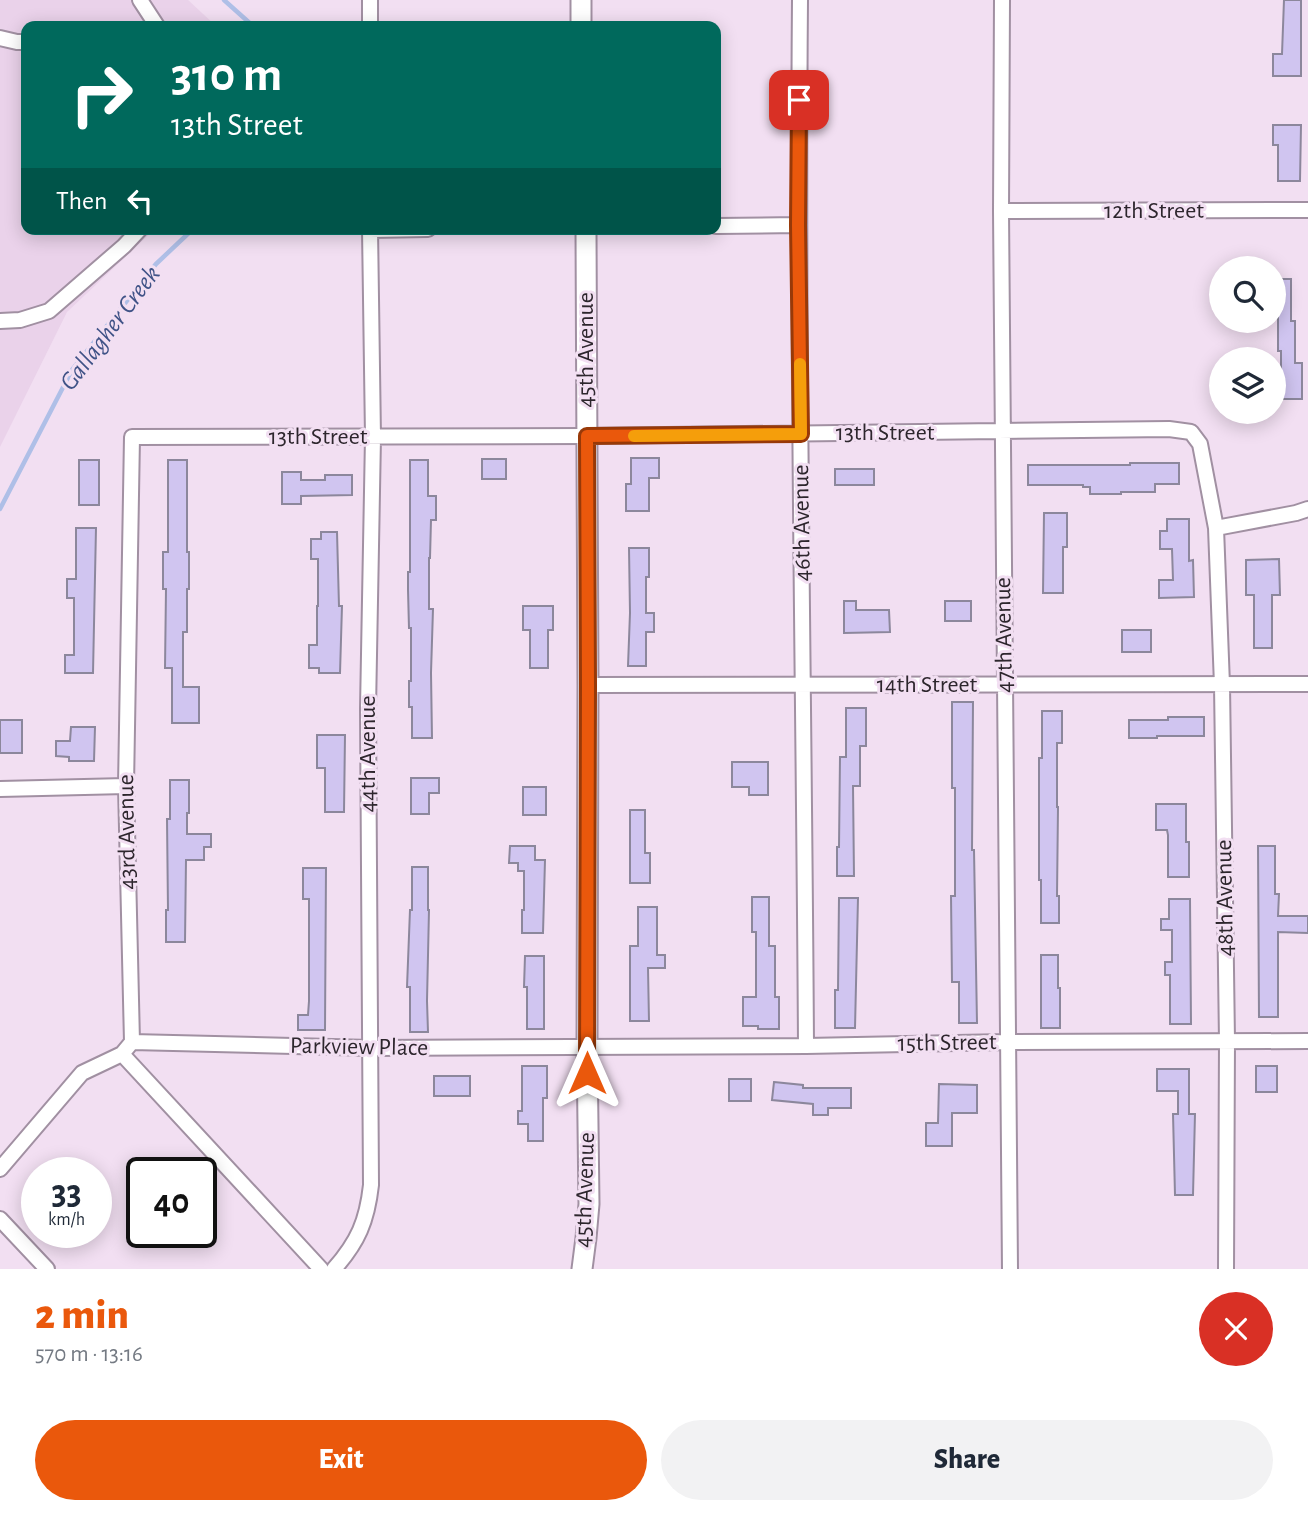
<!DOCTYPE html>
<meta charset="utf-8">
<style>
:root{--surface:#fff;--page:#f2f2f3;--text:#1f2937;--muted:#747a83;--accent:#ea580c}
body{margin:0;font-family:"Alegreya Sans",sans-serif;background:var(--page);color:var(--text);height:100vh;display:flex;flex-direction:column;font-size:26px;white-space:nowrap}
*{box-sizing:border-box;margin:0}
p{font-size:23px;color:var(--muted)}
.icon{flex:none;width:38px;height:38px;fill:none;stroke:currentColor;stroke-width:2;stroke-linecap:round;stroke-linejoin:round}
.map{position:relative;height:1269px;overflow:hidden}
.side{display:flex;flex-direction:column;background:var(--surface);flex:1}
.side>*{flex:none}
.hud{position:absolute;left:21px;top:21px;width:700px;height:214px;border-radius:14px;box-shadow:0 4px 18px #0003;background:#00695c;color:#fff;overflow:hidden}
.tools{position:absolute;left:1209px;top:256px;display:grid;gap:14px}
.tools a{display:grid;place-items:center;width:77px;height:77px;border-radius:50%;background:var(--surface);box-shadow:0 4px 18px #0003;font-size:35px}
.speed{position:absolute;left:21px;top:1157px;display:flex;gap:14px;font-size:35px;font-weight:700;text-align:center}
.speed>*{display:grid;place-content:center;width:91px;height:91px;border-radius:50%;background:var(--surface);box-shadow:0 4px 18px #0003;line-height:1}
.speed small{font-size:18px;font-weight:400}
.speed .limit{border:4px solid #111;border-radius:10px;background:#fff;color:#111}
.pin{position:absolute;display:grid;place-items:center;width:60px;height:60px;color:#fff;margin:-30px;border-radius:14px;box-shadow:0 4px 10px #0006}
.me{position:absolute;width:77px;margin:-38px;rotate:0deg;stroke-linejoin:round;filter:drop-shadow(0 0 5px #0008)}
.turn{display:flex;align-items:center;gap:24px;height:147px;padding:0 35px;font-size:32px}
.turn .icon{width:91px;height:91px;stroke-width:2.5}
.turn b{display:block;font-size:49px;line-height:60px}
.then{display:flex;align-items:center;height:66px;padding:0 35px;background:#0003;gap:14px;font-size:26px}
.round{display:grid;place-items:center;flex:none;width:74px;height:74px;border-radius:37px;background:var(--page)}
.overview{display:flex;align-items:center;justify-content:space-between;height:119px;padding:0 35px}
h1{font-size:42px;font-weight:800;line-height:52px;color:var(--accent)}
.action{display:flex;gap:14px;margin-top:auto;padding:14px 35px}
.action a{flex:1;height:80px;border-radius:42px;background:var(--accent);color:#fff;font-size:28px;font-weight:800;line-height:80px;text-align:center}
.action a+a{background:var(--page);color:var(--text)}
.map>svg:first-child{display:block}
.built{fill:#ead2ea}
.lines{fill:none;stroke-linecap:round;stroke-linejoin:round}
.stream{stroke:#afbfe7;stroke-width:4.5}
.building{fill:#d0c5f0;stroke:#8c879c;stroke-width:2}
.minor-casing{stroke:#a190a2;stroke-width:18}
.tertiary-casing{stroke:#a190a2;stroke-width:23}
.minor{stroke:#fff;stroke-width:14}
.tertiary{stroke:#fff;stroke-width:19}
.route-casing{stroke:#983908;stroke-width:18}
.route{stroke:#ea580c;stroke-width:12}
.slow{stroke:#f59e0b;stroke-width:12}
.labels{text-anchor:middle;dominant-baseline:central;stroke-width:6;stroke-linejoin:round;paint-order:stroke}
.street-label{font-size:24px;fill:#2d262d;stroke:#f2dff2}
.water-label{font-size:26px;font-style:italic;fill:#405387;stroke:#f2dff2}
</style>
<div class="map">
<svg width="1308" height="1269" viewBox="0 0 1308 1269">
<rect width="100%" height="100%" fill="#f2dff2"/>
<path class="built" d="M0,0H188L216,26H26V229H155L67,312L0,447Z"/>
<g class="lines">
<path class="stream" d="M224,0L253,26
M0,509L72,370L156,264L193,229"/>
</g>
<path class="building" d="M1284,0H1301V76H1273V54H1282Z
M1273,125H1301L1300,181H1278V145H1273Z
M1274,279H1291V321H1295V363H1302V399H1281V351H1278V314H1274Z
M631,458H659V478H649V511H626V484H631Z
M482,459H506V479H482Z
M79,460H99V505H79Z
M168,460H187V552H189V589H187V632H183V687H199V723H172V668H165L166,589H163V552H168Z
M410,460H428V496H436V520H431L430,558H429V609H433L431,673L432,738H412V707H409V681H411V628H409L408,590V572H410Z
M1130,463H1179V484H1155V492H1121V494H1090V487H1083V485H1028V465H1130Z
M835,469H874V485H835Z
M282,472H301V480H325V475H352V495L301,496V504H282Z
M1044,513H1067V547H1063V593H1043Z
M1167,519H1189V561L1193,560L1194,597L1159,598V580H1173L1172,549H1160V531H1167Z
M76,528H96L93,673H65V655H74V598H67V579H76Z
M321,532H337L339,606H342L340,673H319V668H309V645H317V606H318V559H311V539H321Z
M629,548H649V577H646V613H654V632H646V666H628L630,613Z
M1279,559L1280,595H1272V648H1254V595H1246V560Z
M844,601H856V610H889L890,632L844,633Z
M945,601H971V621H945Z
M523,606H553V630H548V668H530V630H523Z
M1122,630H1151V652H1122Z
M952,702H973L972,850H974L977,1023H959V982H952L951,896H955V788H952Z
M846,708H866V746H860V786H853L854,876H837V847H839L840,757H846Z
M1042,711H1062V743H1057V807H1058L1057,896H1059V923H1041V880H1039V758H1042Z
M1168,717H1204V736H1157V738H1129V720H1168Z
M0,720H22V753H0Z
M71,727H95L94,761H69V757L56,756V741H70Z
M317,735H345L344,812H325V768H317Z
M732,762H768V795H749V787H732Z
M411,778H439V793H429V814H411Z
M170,780H189V813H187V834H211V847H204V860H186L185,942H166V910H168L167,819H170Z
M523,787H546V815H523Z
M1156,804H1186V842H1189V877H1168V835L1167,830H1156Z
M630,810H645V853H650V883H630Z
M510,846H535V860H545L543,933H522V910H524V871H518V863H509Z
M1258,846H1275V894H1279L1278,916H1308V933L1278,932V1017H1259Z
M412,867H428V910H429L427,1001L428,1032H410V987H407L410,910H412Z
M303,868H326L325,1030H298V1015H308L309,1001V899H303Z
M752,897H769V946H775V997H779V1029H758V1026H743V997H756V932H752Z
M839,898H858L855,1028H835V990H838Z
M1169,899H1190L1191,1024H1170V975H1165V962H1172V930H1161V919H1169Z
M638,907H657V955H665V968H648L649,1021H630V946H638Z
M1041,955H1058V988H1060V1028H1041Z
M525,956H544V1029H527V987H524Z
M522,1066H547V1098H543V1141H528V1124H518V1111H522Z
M1256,1066H1277V1092H1256Z
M1157,1069H1189V1114H1195L1193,1195H1175L1173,1114H1178V1091H1157Z
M434,1076H470V1096H434Z
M729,1079H751V1101H729Z
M774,1082L803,1085V1088H851V1108H828V1115H813V1104L772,1100Z
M939,1084L977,1085V1113H952V1146H926V1123H938Z"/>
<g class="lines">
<g class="minor-casing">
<path id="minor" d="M140,0L157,26
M370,0V26
M800,0C797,349 804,697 806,1046
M1002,0L1001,211L1010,1269
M0,38L17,42H26
M1001,211L1308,210
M716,226L798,225
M370,230L428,229
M0,321L20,320L49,311L124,246L140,229
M1216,528L1296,513L1308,509
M588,685L1308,684
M0,789L126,786
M132,1042L371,1048L806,1046L1007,1042L1308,1041
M122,1054L321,1269
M0,1169L82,1073L122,1054L132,1042L126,786L132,437L587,436L1169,429L1191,432L1200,444L1216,528L1222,685L1227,1041L1226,1269
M0,1219L47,1269
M334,1269C358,1242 367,1221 371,1185L368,709L373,437L370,229"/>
</g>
<g class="tertiary-casing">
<path id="tertiary" d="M581,0V26
M582,1269L586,1238L589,1204L587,1047L588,685L586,229"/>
</g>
<use href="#minor" class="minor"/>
<use href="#tertiary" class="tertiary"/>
</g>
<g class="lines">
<g class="route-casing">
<path id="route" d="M587,1073L588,685L587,436L801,434L798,225L799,100"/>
</g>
<use href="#route" class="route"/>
<path class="slow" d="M634,436L801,434L800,364"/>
</g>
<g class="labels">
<g class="street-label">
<text x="1154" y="211">12th Street</text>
<text transform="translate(586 350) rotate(-90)">45th Avenue</text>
<text x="885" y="433">13th Street</text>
<text x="318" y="437">13th Street</text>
<text transform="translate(802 523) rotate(-91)">46th Avenue</text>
<text transform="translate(1004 635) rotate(-91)">47th Avenue</text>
<text x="927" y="685">14th Street</text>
<text transform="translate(368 754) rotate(-90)">44th Avenue</text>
<text transform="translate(127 832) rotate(-91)">43rd Avenue</text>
<text transform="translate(1225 898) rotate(-91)">48th Avenue</text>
<text transform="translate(947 1043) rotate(-1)">15th Street</text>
<text transform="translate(359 1047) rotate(1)">Parkview Place</text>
<text transform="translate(585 1190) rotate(-88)">45th Avenue</text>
</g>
<g class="water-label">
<text transform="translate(110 328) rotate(-53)">Gallagher Creek</text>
</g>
</g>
</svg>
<div class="tools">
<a><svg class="icon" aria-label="search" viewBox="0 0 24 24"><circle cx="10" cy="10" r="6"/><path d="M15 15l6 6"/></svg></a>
<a><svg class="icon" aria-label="layers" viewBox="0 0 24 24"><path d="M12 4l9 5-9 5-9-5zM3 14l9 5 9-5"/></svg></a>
</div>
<div class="speed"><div>33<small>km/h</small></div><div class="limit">40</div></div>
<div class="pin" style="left:799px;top:100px;background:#d93025"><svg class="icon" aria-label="arrive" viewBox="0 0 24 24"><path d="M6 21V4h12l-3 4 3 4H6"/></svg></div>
<svg class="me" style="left:587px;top:1073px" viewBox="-20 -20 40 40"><path d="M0-17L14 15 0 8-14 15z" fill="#ea580c" stroke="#fff" stroke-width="4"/></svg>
<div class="hud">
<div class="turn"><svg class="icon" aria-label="right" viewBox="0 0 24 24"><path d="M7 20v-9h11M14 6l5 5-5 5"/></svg><div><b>310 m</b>13th Street</div></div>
<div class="then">Then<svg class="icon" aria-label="left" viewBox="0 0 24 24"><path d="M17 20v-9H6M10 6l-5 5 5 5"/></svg></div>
</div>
</div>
<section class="side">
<div class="overview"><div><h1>2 min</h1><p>570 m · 13:16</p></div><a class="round" style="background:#d93025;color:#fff"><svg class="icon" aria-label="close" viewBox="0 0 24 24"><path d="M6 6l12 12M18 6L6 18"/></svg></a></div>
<div class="action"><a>Exit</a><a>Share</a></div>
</section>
